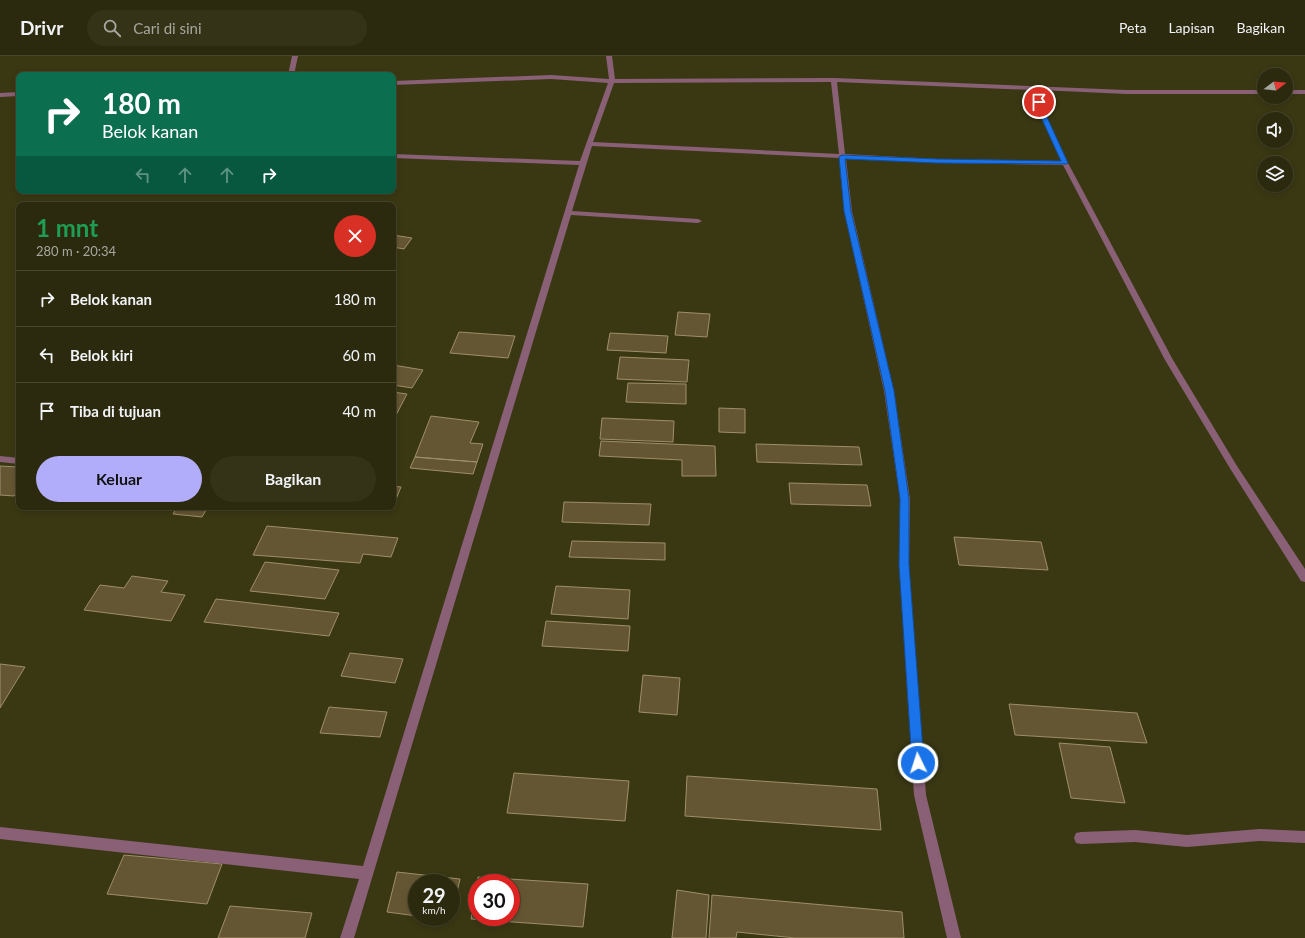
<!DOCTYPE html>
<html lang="id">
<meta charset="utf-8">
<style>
:root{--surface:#2c2a0e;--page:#343217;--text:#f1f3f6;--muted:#a6a79e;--line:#48462e;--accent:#b1adfa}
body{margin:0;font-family:Lato,sans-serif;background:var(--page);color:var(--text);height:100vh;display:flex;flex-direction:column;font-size:15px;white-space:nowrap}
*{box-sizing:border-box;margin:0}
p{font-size:13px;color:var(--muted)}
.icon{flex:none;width:22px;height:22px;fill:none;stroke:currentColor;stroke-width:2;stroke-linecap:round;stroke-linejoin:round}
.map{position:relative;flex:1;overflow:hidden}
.sheet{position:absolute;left:16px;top:146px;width:380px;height:308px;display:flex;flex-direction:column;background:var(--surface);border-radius:8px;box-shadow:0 2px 6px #0003,0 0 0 1px var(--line)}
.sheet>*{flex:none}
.guide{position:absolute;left:16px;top:16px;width:380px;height:122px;border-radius:8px;box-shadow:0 2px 6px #0003,0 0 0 1px var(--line);background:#0b6e4f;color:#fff;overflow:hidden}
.needle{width:26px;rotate:74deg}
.tools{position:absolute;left:1257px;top:12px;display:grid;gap:8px}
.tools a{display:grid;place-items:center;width:36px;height:36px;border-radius:50%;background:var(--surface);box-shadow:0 2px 6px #0003,0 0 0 1px var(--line);font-size:20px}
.speed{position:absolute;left:408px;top:818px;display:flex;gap:8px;font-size:20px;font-weight:700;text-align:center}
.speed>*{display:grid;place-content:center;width:52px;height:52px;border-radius:50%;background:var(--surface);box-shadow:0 2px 6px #0003,0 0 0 1px var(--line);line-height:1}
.speed small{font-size:10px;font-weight:400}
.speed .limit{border:6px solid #d22;background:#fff;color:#111}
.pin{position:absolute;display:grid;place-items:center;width:34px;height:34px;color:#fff;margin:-17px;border:2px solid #fff;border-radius:50%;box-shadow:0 1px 4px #0007}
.me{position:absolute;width:44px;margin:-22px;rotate:356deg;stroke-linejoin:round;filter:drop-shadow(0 0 3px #0008)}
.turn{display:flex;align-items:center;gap:14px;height:84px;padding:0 20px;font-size:18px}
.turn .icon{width:52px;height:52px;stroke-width:2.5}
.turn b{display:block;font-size:28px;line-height:34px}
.lanes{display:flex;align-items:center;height:38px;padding:0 20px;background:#0003;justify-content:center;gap:20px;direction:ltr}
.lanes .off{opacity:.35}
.round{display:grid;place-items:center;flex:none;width:42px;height:42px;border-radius:21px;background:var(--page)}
.summary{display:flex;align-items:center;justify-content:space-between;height:68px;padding:0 20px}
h1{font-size:24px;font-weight:700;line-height:30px;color:#1e9e55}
.primary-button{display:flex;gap:8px;margin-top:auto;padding:8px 20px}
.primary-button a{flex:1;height:46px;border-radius:24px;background:var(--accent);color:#111;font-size:16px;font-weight:700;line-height:46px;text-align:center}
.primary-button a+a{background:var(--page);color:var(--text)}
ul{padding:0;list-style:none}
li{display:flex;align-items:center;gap:12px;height:56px;padding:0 20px;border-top:1px solid var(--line)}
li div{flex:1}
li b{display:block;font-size:15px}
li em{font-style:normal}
header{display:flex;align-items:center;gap:24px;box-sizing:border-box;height:56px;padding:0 20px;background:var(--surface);border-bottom:1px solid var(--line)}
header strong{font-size:19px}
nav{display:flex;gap:22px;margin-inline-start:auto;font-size:14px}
.search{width:280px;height:36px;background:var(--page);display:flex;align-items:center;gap:10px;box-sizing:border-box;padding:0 14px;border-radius:22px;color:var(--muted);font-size:15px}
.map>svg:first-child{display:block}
.building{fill:#655633;stroke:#9f8e69;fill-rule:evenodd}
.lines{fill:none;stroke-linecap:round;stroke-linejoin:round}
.street{fill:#896076;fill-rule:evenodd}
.route{fill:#1a73e8;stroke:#114b97}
</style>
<header>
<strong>Drivr</strong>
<div class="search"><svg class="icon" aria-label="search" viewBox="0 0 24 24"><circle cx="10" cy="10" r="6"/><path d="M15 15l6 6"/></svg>Cari di sini</div>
<nav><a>Peta</a><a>Lapisan</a><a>Bagikan</a></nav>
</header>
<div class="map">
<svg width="1305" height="882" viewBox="0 0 1305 882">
<rect width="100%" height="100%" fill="#3a3813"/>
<path class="building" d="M393,179L412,182L404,193L393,191Z
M678,256L710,258L707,281L675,279Z
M459,276L515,280L508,302L450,297Z
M610,277L668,280L666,297L607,294Z
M620,301L689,304L687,326L617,323Z
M393,309L423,314L412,332L393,329Z
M628,327L686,328V348L626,346Z
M393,336L407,338L394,363L393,362Z
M719,352L745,353V377L719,376Z
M431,360L479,366L470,387L483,388L477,406L415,401Z
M602,362L674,365L673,386L600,383Z
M601,385L715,390L716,420H682V404L599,400Z
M756,388L859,391L862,409L757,406Z
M415,401L477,406L473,418L410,412Z
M0,410L19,411V433L14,440L0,439Z
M789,427L867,429L871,450L791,448Z
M393,430L401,431L394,448H393Z
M564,446L651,448L649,469L562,466Z
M177,451H208L202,461L173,458Z
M267,470L398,482L391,501L363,498L360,507L253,499Z
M954,481L1041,486L1048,514L959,509Z
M572,485L665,487V504L569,501Z
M265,506L339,514L325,543L250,535Z
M132,520L168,525L161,536L185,539L171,565L84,554L100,529L124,532Z
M556,530L630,534L628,563L551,558Z
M216,543L339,557L329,580L204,566Z
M546,565L630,570L628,595L542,590Z
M350,597L403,603L395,627L341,620Z
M0,608L25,611L0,652Z
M643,619L680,622L677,659L639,656Z
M1009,648L1137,657L1147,687L1015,679Z
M329,651L387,656L380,681L320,677Z
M1059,687L1110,691L1125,747L1071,742Z
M514,717L629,725L625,765L507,757Z
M687,720L877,733L881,774L685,760Z
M124,799L222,808L207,848L107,838Z
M397,816L460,823L451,863L430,861H451V827H417V860L387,856Z
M478,821L588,828L583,871L471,863ZM477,827H511V861H477Z
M677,834L709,839L706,882H672Z
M712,839L902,856L904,882H795L737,876L736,882H709Z
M230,850L312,857L305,882H218Z"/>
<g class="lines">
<path class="street" d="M292,0H298L294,19H288Z
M606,0H612L615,23L834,22L1126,34H1264V38H1126L1040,34L1046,59L1068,107L1173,304L1237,410L1305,513V526L1301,525L1231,414L1165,304L1063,109L937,107L846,103L852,155L894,335L910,443L909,509L926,739L961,882H947L914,739L899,509L900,443L884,335L844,155L839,102L592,90L572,155L698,163L702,165L698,167L571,159L354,882H340L359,823L0,783V771L363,810L579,109L393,102V98L580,105L608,27L551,23L393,29V25L551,19L609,23ZM831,26L839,98L593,86L614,27ZM837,26L1033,34L1040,59L1061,105L937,103L845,98Z
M1286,34H1305V38H1286Z
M19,36V40L0,41V37Z
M0,400L19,402V408L0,406Z
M1259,773L1305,775V787L1259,785L1187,791L1135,786L1081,788L1076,787L1074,782L1076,777L1081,776L1135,774L1187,779Z"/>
</g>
<path class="route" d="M1037,44L1042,46L1046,59L1068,107L1067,108L937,107L845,103L851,155L894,335L909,443V509L924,707L922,711L918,712L914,711L912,707L899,509L900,443L885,335L844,155L839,101L842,99L937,103L1061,105L1040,59Z"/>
</svg>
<div class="tools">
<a><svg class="needle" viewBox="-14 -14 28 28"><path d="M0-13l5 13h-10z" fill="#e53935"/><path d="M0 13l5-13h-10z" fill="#a6a79e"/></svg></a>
<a><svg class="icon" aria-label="sound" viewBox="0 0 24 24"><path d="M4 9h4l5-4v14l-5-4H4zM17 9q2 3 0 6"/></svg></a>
<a><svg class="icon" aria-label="layers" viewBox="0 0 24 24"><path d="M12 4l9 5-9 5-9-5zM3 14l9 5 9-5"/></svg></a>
</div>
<div class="speed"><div>29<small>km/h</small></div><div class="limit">30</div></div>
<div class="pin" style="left:1039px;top:46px;background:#d93025"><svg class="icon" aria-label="arrive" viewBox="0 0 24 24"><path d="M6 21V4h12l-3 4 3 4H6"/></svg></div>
<svg class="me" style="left:918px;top:707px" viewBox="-20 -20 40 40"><circle r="17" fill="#1a73e8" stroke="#fff" stroke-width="3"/><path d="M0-11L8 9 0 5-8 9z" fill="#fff"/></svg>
<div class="guide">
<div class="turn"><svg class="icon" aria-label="right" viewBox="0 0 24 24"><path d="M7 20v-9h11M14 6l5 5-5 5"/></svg><div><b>180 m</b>Belok kanan</div></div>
<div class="lanes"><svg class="icon off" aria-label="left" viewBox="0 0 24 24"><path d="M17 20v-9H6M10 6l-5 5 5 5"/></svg><svg class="icon off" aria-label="ahead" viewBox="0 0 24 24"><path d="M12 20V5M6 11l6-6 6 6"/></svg><svg class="icon off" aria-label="ahead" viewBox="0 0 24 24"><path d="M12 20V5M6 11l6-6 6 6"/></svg><svg class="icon" aria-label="right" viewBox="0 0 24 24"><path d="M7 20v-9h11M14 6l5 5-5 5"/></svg></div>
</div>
<section class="sheet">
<div class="summary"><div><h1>1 mnt</h1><p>280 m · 20:34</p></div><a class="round" style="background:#d93025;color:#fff"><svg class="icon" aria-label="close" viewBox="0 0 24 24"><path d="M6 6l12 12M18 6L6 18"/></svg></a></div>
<ul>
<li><svg class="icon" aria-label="right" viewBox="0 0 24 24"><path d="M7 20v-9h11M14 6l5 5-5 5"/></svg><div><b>Belok kanan</b></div><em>180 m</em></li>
<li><svg class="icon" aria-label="left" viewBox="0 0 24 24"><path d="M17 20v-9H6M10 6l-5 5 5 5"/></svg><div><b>Belok kiri</b></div><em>60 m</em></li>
<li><svg class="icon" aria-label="arrive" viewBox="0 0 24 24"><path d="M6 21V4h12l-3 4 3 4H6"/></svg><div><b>Tiba di tujuan</b></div><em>40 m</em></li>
</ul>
<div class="primary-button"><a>Keluar</a><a>Bagikan</a></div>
</section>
</div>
